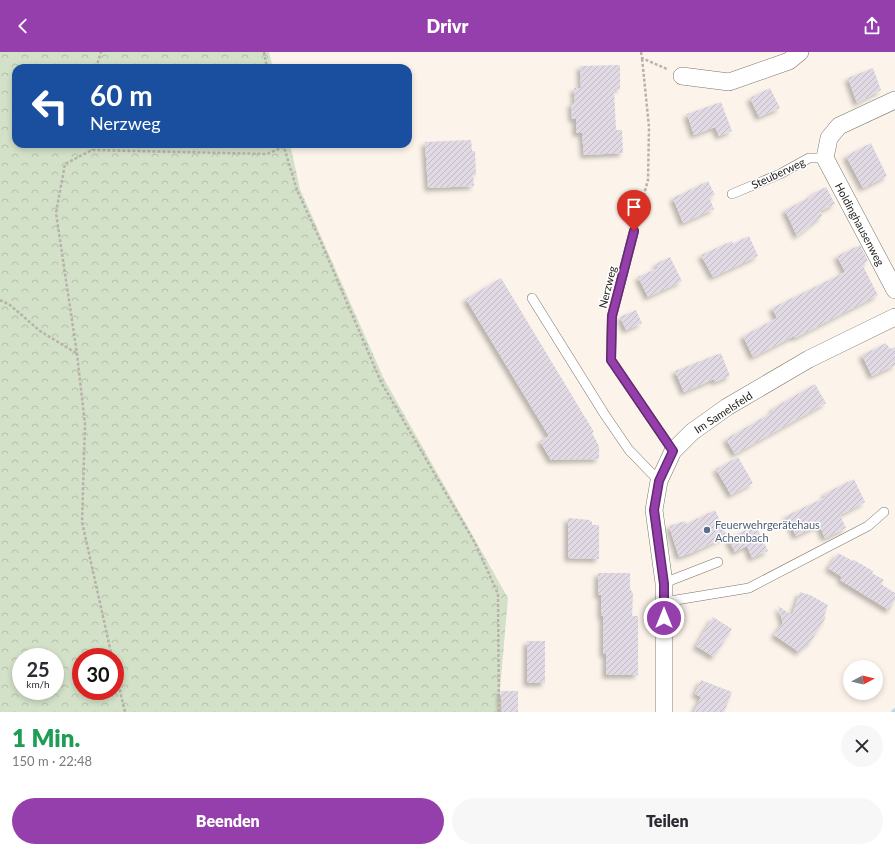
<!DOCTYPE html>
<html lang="de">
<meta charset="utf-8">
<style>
:root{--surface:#fff;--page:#f7f7f7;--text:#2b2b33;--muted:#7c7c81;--accent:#953fac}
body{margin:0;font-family:Lato,sans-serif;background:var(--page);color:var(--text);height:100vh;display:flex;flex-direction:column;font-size:15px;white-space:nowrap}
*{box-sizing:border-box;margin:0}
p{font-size:13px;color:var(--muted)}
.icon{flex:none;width:22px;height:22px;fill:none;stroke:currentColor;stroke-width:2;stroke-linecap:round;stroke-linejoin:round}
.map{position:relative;height:660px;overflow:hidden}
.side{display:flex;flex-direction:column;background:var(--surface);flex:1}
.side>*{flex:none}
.banner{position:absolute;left:12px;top:12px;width:400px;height:84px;border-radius:12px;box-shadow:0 2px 6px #0003;background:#1a4fa0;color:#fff;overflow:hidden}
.needle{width:26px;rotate:83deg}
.fabs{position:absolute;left:843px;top:608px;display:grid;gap:8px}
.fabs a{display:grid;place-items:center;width:40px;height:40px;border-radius:50%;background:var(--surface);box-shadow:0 2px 6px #0003;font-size:20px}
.speed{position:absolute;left:12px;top:596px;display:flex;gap:8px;font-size:20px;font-weight:700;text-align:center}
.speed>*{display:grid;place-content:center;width:52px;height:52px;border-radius:50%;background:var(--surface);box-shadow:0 2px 6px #0003;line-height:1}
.speed small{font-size:10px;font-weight:400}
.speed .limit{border:6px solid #d22;background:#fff;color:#111}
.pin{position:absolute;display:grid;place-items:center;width:34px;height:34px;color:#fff;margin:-41px -17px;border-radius:50% 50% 50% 0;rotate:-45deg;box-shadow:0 0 4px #0007}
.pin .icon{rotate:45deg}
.me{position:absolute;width:44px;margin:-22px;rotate:0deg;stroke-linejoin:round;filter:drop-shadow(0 0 3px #0008)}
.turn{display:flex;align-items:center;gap:14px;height:84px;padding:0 12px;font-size:18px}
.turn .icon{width:52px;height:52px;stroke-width:2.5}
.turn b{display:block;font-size:28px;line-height:34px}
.round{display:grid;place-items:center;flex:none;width:42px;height:42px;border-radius:21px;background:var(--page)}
.summary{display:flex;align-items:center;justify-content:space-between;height:68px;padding:0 12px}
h1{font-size:24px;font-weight:800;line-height:30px;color:#1e9e55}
.cta{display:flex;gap:8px;margin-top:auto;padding:8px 12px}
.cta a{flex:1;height:46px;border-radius:24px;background:var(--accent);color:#fff;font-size:16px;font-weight:800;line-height:46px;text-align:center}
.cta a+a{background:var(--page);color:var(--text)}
header{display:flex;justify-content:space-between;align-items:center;height:52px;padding:0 12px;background:var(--accent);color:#fff;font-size:18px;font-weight:800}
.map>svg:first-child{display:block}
.forest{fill:url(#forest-crowns);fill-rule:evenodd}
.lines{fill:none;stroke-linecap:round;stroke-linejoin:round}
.stream{stroke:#b9dbe7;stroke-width:5.5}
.building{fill:url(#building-hatch);filter:url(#shadow)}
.lane-casing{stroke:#7a746b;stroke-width:10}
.street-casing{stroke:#7a746b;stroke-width:18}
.path{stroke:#b8b2ab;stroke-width:2.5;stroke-dasharray:3 2;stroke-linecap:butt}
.lane{stroke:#fff;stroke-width:9}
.street{stroke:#fff;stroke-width:17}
.route-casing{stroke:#612970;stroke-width:10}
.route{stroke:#953fac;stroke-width:7}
.service-dot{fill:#5c6f8a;stroke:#fff;stroke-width:1.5}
.labels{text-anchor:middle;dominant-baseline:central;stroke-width:3;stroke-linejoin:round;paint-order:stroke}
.street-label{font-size:11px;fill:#24211e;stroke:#fff}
.service-label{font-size:11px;fill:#4e5e75;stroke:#fff;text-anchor:start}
</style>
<header><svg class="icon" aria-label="back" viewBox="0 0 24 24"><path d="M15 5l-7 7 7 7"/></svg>Drivr<svg class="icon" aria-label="share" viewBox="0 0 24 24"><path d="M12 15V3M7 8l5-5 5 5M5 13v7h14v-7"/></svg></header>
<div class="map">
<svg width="895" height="660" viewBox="0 0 895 660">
<defs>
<pattern id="forest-crowns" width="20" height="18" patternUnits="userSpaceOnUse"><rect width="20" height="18" fill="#d2e1c8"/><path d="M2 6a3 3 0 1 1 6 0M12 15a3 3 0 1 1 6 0" fill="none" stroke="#b4c1ab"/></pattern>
<pattern id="building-hatch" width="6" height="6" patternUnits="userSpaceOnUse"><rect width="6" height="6" fill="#e1dae4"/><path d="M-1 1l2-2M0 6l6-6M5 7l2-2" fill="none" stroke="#c1bbc3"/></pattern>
<filter id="shadow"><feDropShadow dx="-3.5" dy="3.5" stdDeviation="2" flood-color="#0004"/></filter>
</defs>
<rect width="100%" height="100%" fill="#fcf4eb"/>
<path class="forest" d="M0,0H269L273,16H16V92H290L300,137L384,327L508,546L498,660H0ZM21,605H55V639H21ZM81,605H115V639H81Z"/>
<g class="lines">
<path class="stream" d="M894,660L895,659"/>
</g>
<path class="building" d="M620,13V37H614L616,78H622L623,101L584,103L582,81H576V67H572L571,51H575L574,36H581L580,14Z
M873,16L881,38L857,51L848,26Z
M770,36L780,56L759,65L750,46Z
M721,50L732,79L719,84L715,75L694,83L687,62Z
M471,88L472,99H475L476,123H473L474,134L428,136L425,90Z
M871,91L887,124L863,136L846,104Z
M708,129L715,143L709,145L714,157L683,171L673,146Z
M826,135L835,152L820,159L822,164L797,184L785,158L812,144V142Z
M749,184L758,204L713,225L701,203L732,189L733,192Z
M860,193L868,209L862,212L878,243L795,286L794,284L753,305L743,284L777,266L772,256L845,220L837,204Z
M670,205L682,229L648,245L638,225L658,216L656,212Z
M501,226L594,380L592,381L599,394V407L551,408L540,389L549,384L466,247Z
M636,258L642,271L626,278L620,265Z
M886,291L890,297L895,295V313L872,324L862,303Z
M721,301L730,324L715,330L714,327L684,340L675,319Z
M815,332L826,351L735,402L726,387L773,360L772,357Z
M738,405L753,431L731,443L716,417Z
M854,427L865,450L840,463L846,476L825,486L819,473L796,484L786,464L826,445L824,442Z
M715,458L727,484L694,500L679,505L669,474L685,469L686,472Z
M568,466L590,468V470L592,469V473H599V507L568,506Z
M756,473L768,499L752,506L747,494L735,500L728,487Z
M838,501L853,509L854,508L873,519L872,521L884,528L881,532L895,541V548L889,558L840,528L842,525L828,516Z
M598,521H630V537L633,541L632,564H638V623H606V602H603V564H601V543H598Z
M800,540L810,543L828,553L824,564L826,565L809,592L808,591L799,600L774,583L783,571L778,554L792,563Z
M713,565L732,577L714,605L696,594Z
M527,589H545V631H527Z
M701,628L732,640L724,660H694L701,645L695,642Z
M501,639H518V660H502Z"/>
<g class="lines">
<g class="lane-casing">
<path id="lane" d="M732,142L780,122L809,106H825
M634,179L612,264L611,308L673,399
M532,246L605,363L629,398L659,429
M664,531L718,510
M664,550L749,536L868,474L884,460"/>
</g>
<g class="street-casing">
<path id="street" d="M682,24L729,30L789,9L800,0
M895,48L839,74L829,86L825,106L895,238
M664,660V531L654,458L659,429L673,399L692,380L727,355L809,307L895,265"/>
</g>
<path class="path" d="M264,0L267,16
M641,0L642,6L667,17
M96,16L101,0
M92,92V98
M283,92L297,138L321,190L381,330L475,491L498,542L499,660
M637,168L648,128L649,75L642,6
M0,248L10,253L40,279L76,301
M112,605L82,470L85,372L77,302L56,161L65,112L92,98L267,102L283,95
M115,618L125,660"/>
<use href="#lane" class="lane"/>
<use href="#street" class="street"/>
</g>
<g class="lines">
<g class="route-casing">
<path id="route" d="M634,179L612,264L611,308L673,399L659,429L654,458L664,532V566"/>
</g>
<use href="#route" class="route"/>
</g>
<circle class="service-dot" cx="707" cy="478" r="4"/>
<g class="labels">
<g class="street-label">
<text transform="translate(778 121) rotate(-25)">Steuberweg</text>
<text transform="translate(860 172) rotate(62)">Holdinghausenweg</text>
<text transform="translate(607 235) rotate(-76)">Nerzweg</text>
<text transform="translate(723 360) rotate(-33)">Im Samelsfeld</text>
</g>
<g class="service-label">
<text x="715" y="472">Feuerwehrgerätehaus<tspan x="715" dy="13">Achenbach</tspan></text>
</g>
</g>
</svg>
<div class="fabs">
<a><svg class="needle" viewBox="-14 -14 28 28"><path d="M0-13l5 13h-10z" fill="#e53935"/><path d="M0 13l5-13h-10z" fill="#7c7c81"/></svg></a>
</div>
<div class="speed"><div>25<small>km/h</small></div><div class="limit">30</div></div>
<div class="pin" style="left:634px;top:179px;background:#d93025"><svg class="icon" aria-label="arrive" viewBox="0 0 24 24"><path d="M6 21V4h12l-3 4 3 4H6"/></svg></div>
<svg class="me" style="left:664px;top:566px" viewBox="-20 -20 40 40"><circle r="17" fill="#953fac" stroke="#fff" stroke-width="3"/><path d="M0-11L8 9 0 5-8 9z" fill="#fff"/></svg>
<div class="banner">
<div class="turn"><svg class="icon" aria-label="left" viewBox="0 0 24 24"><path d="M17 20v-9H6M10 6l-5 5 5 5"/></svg><div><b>60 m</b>Nerzweg</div></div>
</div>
</div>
<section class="side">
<div class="summary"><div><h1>1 Min.</h1><p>150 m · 22:48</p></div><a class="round"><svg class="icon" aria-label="close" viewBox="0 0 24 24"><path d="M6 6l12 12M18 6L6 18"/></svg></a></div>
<div class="cta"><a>Beenden</a><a>Teilen</a></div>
</section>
